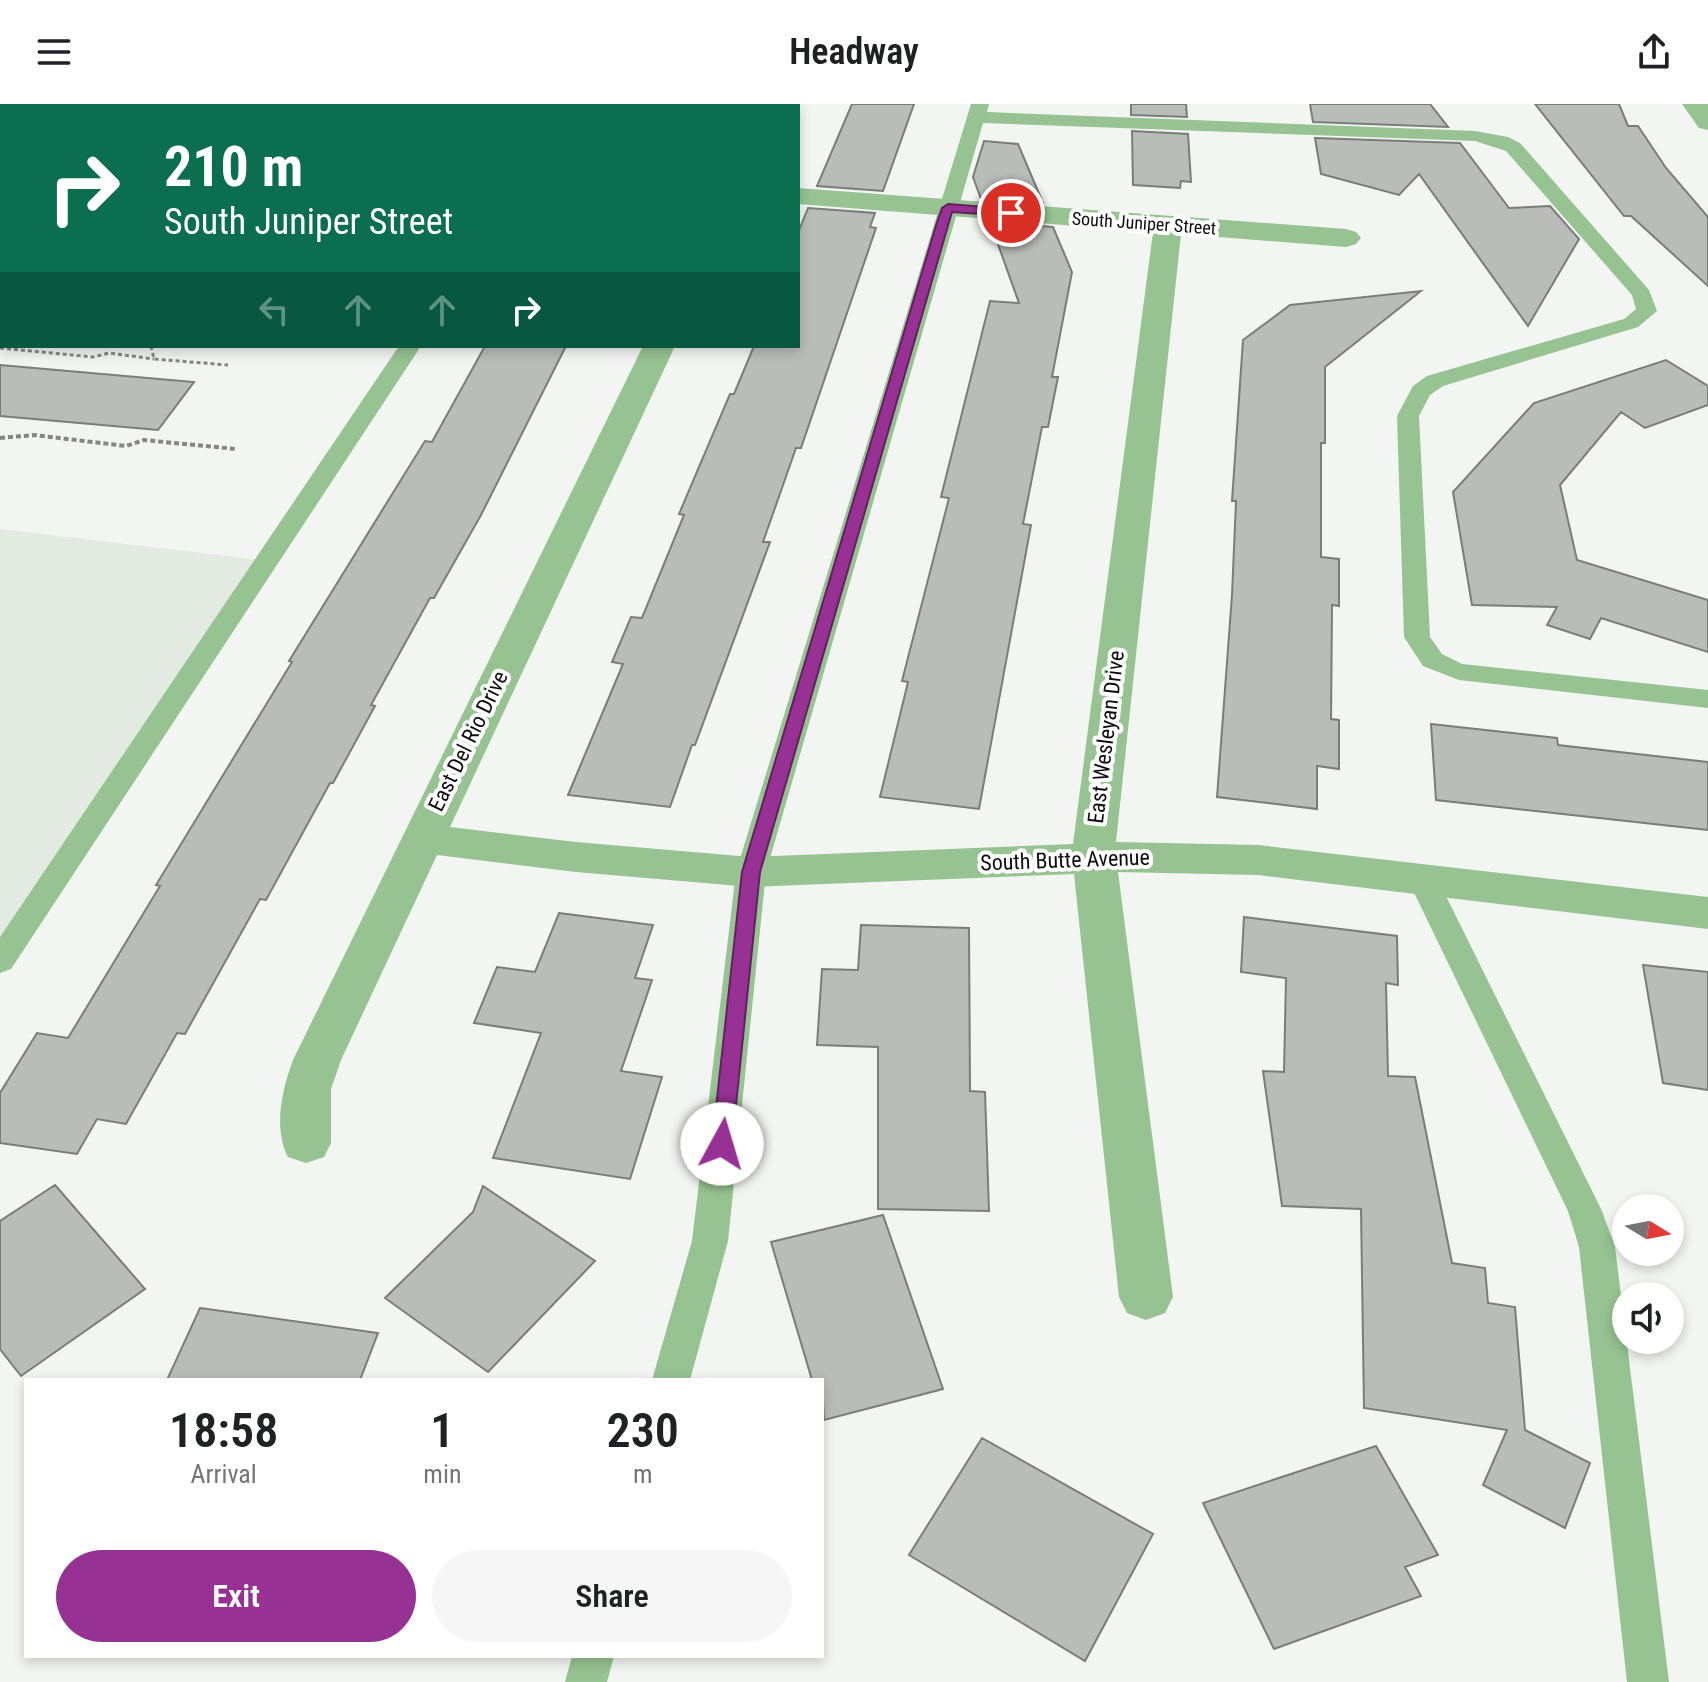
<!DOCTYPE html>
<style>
:root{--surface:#fff;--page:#f6f6f6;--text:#202124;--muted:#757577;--accent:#983194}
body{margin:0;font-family:"Roboto Condensed",sans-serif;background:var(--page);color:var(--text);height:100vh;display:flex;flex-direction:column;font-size:30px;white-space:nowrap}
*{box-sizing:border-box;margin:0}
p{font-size:26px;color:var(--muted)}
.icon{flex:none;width:44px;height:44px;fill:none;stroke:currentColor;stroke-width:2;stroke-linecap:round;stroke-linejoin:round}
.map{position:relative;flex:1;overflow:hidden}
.side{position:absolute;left:24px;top:1274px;width:800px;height:280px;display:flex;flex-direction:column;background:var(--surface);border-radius:0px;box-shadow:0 4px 12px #0003}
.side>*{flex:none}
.top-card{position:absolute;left:0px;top:0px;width:800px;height:244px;box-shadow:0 4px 12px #0003;background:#0b6e4f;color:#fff;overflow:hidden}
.needle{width:52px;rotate:100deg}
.fabs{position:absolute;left:1612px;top:1090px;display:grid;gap:16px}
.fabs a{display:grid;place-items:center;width:72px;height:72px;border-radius:50%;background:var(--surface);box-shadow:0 4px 12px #0003;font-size:40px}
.pin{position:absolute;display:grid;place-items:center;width:68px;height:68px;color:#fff;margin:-34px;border:4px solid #fff;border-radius:50%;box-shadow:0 2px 8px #0007}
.me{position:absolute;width:88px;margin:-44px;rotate:6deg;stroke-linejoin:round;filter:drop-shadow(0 0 6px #0008)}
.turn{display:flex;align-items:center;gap:28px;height:168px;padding:0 32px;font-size:36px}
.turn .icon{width:104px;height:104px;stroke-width:2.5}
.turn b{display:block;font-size:56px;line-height:68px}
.lanes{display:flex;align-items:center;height:76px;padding:0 32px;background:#0003;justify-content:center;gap:40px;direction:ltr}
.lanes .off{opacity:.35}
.eta{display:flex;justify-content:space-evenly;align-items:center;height:136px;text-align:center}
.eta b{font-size:48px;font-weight:600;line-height:56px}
.cta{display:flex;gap:16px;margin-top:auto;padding:16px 32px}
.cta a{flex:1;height:92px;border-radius:48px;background:var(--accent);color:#fff;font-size:32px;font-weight:600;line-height:92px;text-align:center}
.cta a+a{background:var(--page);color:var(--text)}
header{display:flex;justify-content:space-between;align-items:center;height:104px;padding:0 32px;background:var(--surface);font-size:36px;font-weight:600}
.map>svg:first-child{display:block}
.built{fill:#e2eae1}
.building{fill:#b9bcb9;stroke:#7a7d7a;stroke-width:2}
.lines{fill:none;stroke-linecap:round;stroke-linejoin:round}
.path-far1{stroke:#858784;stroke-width:3;stroke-dasharray:4 3;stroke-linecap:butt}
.path{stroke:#858784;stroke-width:4;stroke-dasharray:5 3;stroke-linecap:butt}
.lane{fill:#96c391;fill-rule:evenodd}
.street{fill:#96c391;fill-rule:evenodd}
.route{fill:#983194;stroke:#632060;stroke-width:2}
.labels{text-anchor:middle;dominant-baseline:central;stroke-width:8;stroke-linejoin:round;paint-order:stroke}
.far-street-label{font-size:18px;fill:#0c0d0c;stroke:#fff}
.street-label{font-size:22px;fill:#0c0d0c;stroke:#fff}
</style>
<header><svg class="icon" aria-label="menu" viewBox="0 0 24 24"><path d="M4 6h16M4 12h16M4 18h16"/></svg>Headway<svg class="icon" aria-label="share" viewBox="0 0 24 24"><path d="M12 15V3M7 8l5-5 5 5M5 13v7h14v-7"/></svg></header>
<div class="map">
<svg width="1708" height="1578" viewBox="0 0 1708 1578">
<rect width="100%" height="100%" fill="#f2f5f1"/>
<path class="built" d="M0,425L268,457L0,857Z"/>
<path class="building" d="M852,0H914L883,87L817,82Z
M1131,0H1186L1187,13L1131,11Z
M1310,0H1430L1448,23L1313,18Z
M1535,0H1619L1628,22H1638L1666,64L1708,113V182L1631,112H1624Z
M1132,27L1188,30L1191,78L1181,77L1180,84L1133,81Z
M1315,34L1460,39L1509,104L1550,102L1579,135L1528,222L1419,70L1399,91L1321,70Z
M984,37L1018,40L1043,99L981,95L973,73Z
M808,104L875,109L870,123L876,124L801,344H796L763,438H770L695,641H692L670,703L568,691L623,560L612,558L631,513L642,514L684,411L679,410L730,290H734L754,242H798V129Z
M990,118L1053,123L1072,168L1052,273H1058L1048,323H1042L1023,420L1031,421L979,705L880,693L908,578L902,577L949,394L941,393L990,197L1019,199Z
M1421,187L1325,263V339H1321V453L1339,455V502L1332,501L1331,615L1339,616V665L1317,662V705L1217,693L1232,491L1236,397H1232L1243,236L1290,201Z
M485,242H566L481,411L434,494H430L371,601L375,602L333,679H330L266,796L260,795L185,930L177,929L126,1020L97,1015L77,1050L0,1039V989L37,929L68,934L160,782L156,781L292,558L289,557L425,337L432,338Z
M1666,256L1708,282V301L1645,324L1621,308L1560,381L1577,456L1708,496V548L1601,514L1590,535L1547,521L1557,503L1472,501L1453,388L1534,299Z
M0,261L194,278L158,326L0,312Z
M1431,620L1557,634L1558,641L1708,658V726L1436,696Z
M559,809L653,821L635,874L652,876L621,967L662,973L630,1075L493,1054L541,929L474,919L497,863L535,868Z
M1244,813L1397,832L1398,881L1386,879L1388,972L1415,973L1452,1159L1485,1164L1488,1199L1515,1203L1525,1326L1590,1359L1565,1424L1483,1381L1507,1326L1364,1304L1361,1105L1282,1102L1263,967L1284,968L1286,874L1241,868Z
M861,821L969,824L970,987L985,988L989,1107L878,1105V943L817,941L822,865L858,866Z
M1643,861L1708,868V986L1663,979Z
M55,1081L145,1185L21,1272L0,1245V1117Z
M483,1082L595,1157L488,1268L385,1194L473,1108Z
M883,1111L943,1285L824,1316L822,1276H812L771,1138Z
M200,1204L378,1229L360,1276H167Z
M982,1334L1153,1430L1085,1557L909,1451Z
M1376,1342L1438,1451L1405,1463L1421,1492L1274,1545L1203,1399Z"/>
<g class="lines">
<path class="path-far1" d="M267,0L282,2
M248,2L262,0
M303,2H335
M433,2L440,0
M151,242L154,255L228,261
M0,244L93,253L109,249L154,255"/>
<path class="path" d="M0,334L34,331L126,342L144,336L236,345"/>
<path class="lane" d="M560,0H578L559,2Z
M971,0H989L987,8L1475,27L1508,33L1520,39L1649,186L1657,207L1638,223L1443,282L1430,291L1419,312L1430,533L1442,550L1462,560L1708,586V604L1459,576L1423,562L1404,533L1397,312L1413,282L1427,272L1624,215L1636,205L1632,191L1506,47L1475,37L983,19L766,768L728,1137L690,1276H652L692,1137L736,768Z
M399,242H421L11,865L0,869V833Z
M1422,763L1433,766L1437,774L1602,1107L1615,1143L1669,1578H1627L1579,1143L1568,1107L1407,774L1411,766Z
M572,1552H614L607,1578H565Z"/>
<path class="street" d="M1682,0H1708V26L1699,24Z
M798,84L1346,125L1356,128L1361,134L1356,140L1346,143L1181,130L1116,738L1258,741L1708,793V825L1258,771L1118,768L1173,1193L1165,1209L1146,1216L1127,1209L1119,1193L1074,770L751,783L576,768L437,751L341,956L331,985V1039L324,1053L306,1059L288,1053C273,1024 282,986 293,956L643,242H675L450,723L576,738L751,753L1073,740L1153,128L798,100Z"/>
</g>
<path class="route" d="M948,100L1011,105L1016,109L1011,112L952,108L760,768L732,1040L729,1046L722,1049L715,1046L712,1040L742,768L937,118L942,104Z"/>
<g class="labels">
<g class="far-street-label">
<text transform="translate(1144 119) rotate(4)">South Juniper Street</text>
</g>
<g class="street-label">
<text transform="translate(1106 633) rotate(-83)">East Wesleyan Drive</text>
<text transform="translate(468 637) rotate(-64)">East Del Rio Drive</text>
<text transform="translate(1065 756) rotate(-2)">South Butte Avenue</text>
</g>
</g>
</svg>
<div class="fabs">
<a><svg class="needle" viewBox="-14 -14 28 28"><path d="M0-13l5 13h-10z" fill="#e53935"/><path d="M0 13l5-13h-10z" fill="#757577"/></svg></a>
<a><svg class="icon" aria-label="sound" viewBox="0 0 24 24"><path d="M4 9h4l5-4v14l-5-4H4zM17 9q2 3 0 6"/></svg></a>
</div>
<div class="pin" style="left:1011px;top:109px;background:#d93025"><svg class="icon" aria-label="arrive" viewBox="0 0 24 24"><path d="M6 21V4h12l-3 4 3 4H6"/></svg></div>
<svg class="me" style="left:722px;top:1040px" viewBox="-20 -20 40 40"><circle r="19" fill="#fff"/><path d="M0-13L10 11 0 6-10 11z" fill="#983194"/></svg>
<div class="top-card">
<div class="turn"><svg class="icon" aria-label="right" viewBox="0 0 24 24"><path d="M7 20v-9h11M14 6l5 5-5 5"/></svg><div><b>210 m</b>South Juniper Street</div></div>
<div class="lanes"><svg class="icon off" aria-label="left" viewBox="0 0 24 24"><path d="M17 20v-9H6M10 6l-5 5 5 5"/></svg><svg class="icon off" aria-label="ahead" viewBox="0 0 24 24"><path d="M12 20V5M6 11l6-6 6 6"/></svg><svg class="icon off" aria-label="ahead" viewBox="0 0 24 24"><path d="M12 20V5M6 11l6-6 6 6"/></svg><svg class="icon" aria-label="right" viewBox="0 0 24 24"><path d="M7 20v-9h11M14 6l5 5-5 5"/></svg></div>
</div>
<section class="side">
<div class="eta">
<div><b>18:58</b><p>Arrival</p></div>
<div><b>1</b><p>min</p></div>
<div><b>230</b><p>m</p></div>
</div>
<div class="cta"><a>Exit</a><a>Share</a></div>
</section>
</div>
